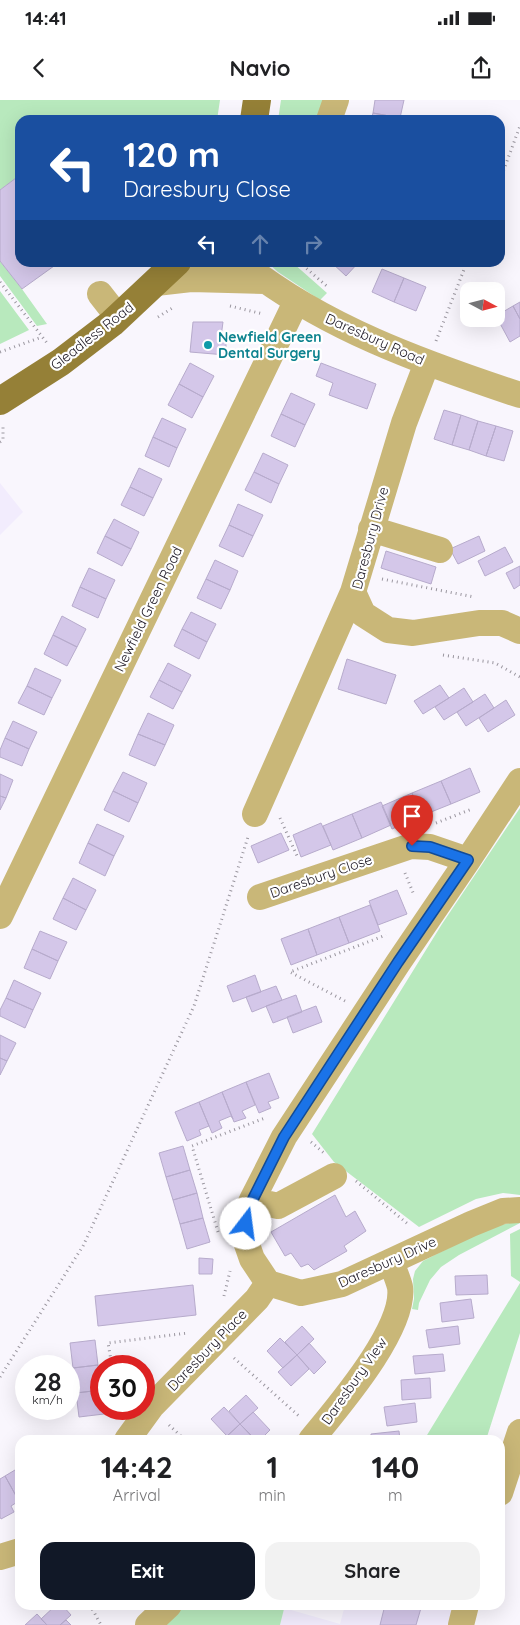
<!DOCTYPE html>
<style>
:root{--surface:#fff;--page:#f2f2f2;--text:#202124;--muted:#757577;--accent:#111827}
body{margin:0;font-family:Quicksand,sans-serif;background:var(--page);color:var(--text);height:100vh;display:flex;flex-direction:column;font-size:19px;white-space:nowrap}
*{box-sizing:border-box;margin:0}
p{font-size:16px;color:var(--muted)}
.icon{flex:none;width:28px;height:28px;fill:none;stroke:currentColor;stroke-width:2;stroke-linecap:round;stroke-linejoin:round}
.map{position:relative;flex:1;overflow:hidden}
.side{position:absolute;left:15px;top:1335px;width:490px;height:175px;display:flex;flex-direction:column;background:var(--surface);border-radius:15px;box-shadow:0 5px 20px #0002}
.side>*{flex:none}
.banner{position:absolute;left:15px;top:15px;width:490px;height:152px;border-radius:15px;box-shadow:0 5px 20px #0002;background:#1a4fa0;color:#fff;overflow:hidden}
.needle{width:32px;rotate:97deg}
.controls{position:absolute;left:460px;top:182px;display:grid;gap:10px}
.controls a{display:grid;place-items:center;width:45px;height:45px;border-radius:10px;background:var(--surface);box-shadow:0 5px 20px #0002;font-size:25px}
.speed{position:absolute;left:15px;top:1255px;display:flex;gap:10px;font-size:25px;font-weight:700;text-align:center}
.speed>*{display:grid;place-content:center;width:65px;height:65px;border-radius:50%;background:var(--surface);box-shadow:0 5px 20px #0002;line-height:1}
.speed small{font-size:12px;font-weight:400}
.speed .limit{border:8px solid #d22;background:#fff;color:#111}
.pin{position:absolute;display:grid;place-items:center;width:42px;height:42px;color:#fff;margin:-51px -21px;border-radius:50% 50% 50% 0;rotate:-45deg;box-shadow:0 0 5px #0007}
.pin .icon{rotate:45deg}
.me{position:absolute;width:55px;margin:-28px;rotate:15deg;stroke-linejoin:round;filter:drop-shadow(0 0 4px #0008)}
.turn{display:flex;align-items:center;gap:18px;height:105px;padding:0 25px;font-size:22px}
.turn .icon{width:65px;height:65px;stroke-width:2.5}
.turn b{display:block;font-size:35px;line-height:42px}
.lanes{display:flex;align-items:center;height:48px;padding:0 25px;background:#0003;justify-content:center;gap:25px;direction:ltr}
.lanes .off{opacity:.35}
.eta{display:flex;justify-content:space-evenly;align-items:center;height:85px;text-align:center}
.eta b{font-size:30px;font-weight:700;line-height:35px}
.action{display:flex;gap:10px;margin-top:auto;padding:10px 25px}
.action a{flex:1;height:58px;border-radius:15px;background:var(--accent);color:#fff;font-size:20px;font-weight:700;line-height:58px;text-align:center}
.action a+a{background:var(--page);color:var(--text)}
.status{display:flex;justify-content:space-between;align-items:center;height:35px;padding:0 25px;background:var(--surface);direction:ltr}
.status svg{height:14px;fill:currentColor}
header{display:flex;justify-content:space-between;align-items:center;height:65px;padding:0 25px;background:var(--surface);font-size:22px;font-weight:700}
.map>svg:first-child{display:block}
.built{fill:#f2ecfd}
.green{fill:#b8e9bd}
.building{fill:#d4c7e9;stroke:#b7abcc}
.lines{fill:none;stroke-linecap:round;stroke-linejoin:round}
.path{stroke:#9a969f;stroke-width:3;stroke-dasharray:1 4;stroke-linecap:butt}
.minor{stroke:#c9b778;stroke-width:26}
.major{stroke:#958037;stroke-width:28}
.route-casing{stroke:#114b97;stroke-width:12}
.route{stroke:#1a73e8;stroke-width:9}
.culture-dot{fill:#0f9aa8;stroke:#fff;stroke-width:2}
.labels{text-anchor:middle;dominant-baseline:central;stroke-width:4.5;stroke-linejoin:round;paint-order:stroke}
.street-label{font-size:14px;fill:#1c1723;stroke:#fff}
.culture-label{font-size:14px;font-weight:bold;fill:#0d838f;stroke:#fff;text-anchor:start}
</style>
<div class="status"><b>14:41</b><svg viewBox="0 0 49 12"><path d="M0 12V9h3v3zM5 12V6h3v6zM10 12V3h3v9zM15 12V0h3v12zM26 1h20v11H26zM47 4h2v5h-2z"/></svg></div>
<header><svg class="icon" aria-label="back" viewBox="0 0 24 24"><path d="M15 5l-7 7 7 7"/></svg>Navio<svg class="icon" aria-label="share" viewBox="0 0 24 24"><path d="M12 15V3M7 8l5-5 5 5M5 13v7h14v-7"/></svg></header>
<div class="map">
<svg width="520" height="1525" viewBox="0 0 520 1525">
<rect width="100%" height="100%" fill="#f9f6fd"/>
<path class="built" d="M0,383L23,412L0,435Z
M345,1505H466L461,1525H280L284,1508L340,1524Z"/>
<path class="green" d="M0,0H220L217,20H20V75L0,90Z
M281,0H331L324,20H278Z
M0,161L22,189L47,224L37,226L0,176Z
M268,163H293L327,193L320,200L278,172Z
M0,191L29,230L0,244Z
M520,708V1095L503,1093L476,1099L419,1127L334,1062L312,1034L442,824Z
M520,1120V1123L459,1155L441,1167L430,1180L419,1203L418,1210L412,1209L414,1199L413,1179L415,1171L423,1161L486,1129Z
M520,1129V1182L511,1176L510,1134Z
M520,1183V1233L486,1340H424Z
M185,1505H285L280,1525H164Z"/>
<path class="building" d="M375,0H404L400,18L373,13Z
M373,13L400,18V20H371Z
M20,75V162H52L54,166L22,189L0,161V90Z
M331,162H359L346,176Z
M382,169L404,178L394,202L372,192Z
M404,178L426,187L416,211L394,202Z
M520,202V219L513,206Z
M513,206L520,219V236L510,242L496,216Z
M193,222H223L221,237L226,238V255L190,252Z
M190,263L214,276L203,297L179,284Z
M321,263L376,284L367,309L329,295L333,283L316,276Z
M179,284L203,297L192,318L168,305Z
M291,293L315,304L305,325L281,314Z
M444,310L461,315L452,345L434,339Z
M281,314L305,325L295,347L271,336Z
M461,315L478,321L469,350L452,345Z
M162,318L186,329L177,348L153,337Z
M478,321L496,326L486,356L469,350Z
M496,326L513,331L504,361L486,356Z
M153,337L177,348L169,367L145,356Z
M263,353L288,365L279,384L254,372Z
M139,368L162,379L153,398L130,387Z
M254,372L279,384L271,403L245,390Z
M130,387L153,398L144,416L121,405Z
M238,404L263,415L253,436L229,425Z
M114,419L139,432L131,449L105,436Z
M229,425L253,436L243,457L219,446Z
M105,436L131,449L122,466L97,453Z
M479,436L485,451L458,464L450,449Z
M505,447L513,462L485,476L478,461Z
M386,451L436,467L431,484L381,468Z
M215,460L238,471L230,490L206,479Z
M520,466V485L514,489L506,473Z
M89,468L115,480L106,499L80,487Z
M206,479L230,490L221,509L197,498Z
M80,487L106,499L98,518L72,506Z
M191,512L216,524L207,542L182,529Z
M62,516L86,529L77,547L53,535Z
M182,529L207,542L199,559L174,546Z
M53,535L77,547L67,566L44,554Z
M347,559L396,575L386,604L338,589Z
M168,563L191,575L182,592L159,580Z
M35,568L61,580L52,598L27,586Z
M159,580L182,592L173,609L150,597Z
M440,585L449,598L423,614L414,601Z
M27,586L52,598L44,615L18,603Z
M464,588L473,602L444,620L435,607Z
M485,594L494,608L466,626L457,612Z
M506,600L515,615L488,632L479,618Z
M148,613L174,625L165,645L138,634Z
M13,621L37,632L29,649L5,638Z
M138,634L165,645L155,666L129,655Z
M5,638L29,649L22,666L0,657V650Z
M470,668L480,692L451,704L441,681Z
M123,672L147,683L138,703L113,691Z
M0,674L13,680L6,698L0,696Z
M441,681L451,704L421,716L412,693Z
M113,691L138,703L129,722L104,710Z
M412,693L421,716L392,729L382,706Z
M0,696L6,698L0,710Z
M381,702L391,725L362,738L352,714Z
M352,714L362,738L333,750L323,726Z
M321,723L331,745L301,757L293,735Z
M97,724L124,736L114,756L88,743Z
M281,733L289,750L258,763L251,746Z
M88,743L114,756L105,776L79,763Z
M73,778L96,790L86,810L63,798Z
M397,790L407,814L378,825L369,801Z
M63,798L86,810L76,830L53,819Z
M370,805L380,831L349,843L339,817Z
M339,817L349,843L317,855L308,829Z
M308,829L317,855L291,865L281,839Z
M40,831L67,842L58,861L32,849Z
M32,849L58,861L50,879L24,868Z
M255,875L261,892L233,902L227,886Z
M14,880L41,893L33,910L6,898Z
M276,886L282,900L252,912L246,897Z
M296,895L302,912L273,923L266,906Z
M6,898L33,910L25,928L0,916V910Z
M316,906L322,922L293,933L287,917Z
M0,935L16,943L7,961L0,958Z
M0,958L7,961L0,975Z
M269,973L279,998L268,1002L271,1008L259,1013L246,982Z
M246,982L255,1005L242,1011L246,1018L234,1022L222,992Z
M222,992L233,1019L231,1016L219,1021L222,1028L212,1033L199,1002Z
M199,1002L209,1026L199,1030L201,1035L187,1041L175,1012Z
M183,1046L190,1070L166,1077L159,1053Z
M190,1070L197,1093L173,1100L166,1077Z
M197,1093L203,1118L180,1124L173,1100Z
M335,1095L346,1117L355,1111L366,1131L344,1146L347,1151L314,1170L308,1164L301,1167L291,1153L285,1156L271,1132Z
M203,1118L210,1142L187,1149L180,1124Z
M199,1158L213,1159L212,1174H199Z
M487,1175L488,1194L456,1195L455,1176Z
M193,1185L196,1215L98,1226L95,1196Z
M471,1199L474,1218L442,1222L440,1203Z
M302,1226L314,1239L297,1255L285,1242Z
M458,1226L460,1244L429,1248L426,1230Z
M280,1238L297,1255L283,1268L267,1251Z
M95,1240L98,1265L73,1268L70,1243Z
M309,1243L326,1262L314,1274L297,1255Z
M443,1254L445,1271L415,1274L413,1256Z
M297,1255L309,1269L291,1286L278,1272Z
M98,1265L101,1290L76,1293L73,1268Z
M430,1278L431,1298L402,1300L401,1280Z
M101,1290V1309H103L104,1314L79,1317L76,1293Z
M246,1295L258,1308L240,1324L229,1311Z
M415,1303L417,1322L387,1326L384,1307Z
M224,1307L240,1324L227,1336L211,1319Z
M253,1312L270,1330L260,1340H255L240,1324Z
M240,1324L253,1337L250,1340H223Z
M399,1331L400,1340H371V1334Z
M20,1367V1403L5,1376Z
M5,1376L19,1401L11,1406L14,1412L1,1419L0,1417V1379Z
M56,1505H62L71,1515L60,1525H47L41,1519Z
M385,1505H411L421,1508L416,1525H380Z
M37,1514L47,1525H25Z
M66,1520L71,1525H60Z"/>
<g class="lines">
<path class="path" d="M500,80L520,26
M299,162L329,188
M0,182L47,243
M230,206L263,214
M158,217L174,207
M436,241L467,162
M0,252L42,237
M0,342L3,340V325
M382,479L474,497
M443,555L495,563L520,577
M280,718L298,758
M436,723L472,709
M405,773L414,795
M345,901L290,872L386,835
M311,1042L325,1054
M356,1081L409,1125
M218,1132L192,1046L265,1018
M224,1196L230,1171
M234,1258L300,1317
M112,1266L108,1243L188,1233
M0,1277L83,1146L194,906L248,737
M169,1325L185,1340
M90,1505L101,1525"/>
<path class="minor" d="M329,20L336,0
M241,162C322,227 423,263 520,295
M156,183L191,179L265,181
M100,194L118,217
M427,263L404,323L353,492L363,514L388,530L413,533L479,523H502L520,531
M371,429L440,450
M520,681L468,760L398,863L284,1037L252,1100L247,1111L244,1136L252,1159L268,1183L301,1193L342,1184L471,1124L503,1111L520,1110
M255,714L353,492
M260,797L411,746L430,747L468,760
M0,816L296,202
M252,1100L278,1106L334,1076
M127,1340L151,1307L257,1199L268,1183
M311,1340C336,1309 406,1229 400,1187C398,1179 394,1170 391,1162
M500,1393L520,1332
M0,1457L20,1451
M148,1525L169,1505
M461,1525L466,1505"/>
<path class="major" d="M254,20L257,0
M0,301L61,262L112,223L177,162"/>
</g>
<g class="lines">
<g class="route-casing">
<path id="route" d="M246,1124L247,1111L284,1037L398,862L468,760L430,747L412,746"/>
</g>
<use href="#route" class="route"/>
</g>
<circle class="culture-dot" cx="208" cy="245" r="5"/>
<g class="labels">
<g class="street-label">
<text transform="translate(92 236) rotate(-38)">Gleadless Road</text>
<text transform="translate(375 239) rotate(24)">Daresbury Road</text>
<text transform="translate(370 438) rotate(-75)">Daresbury Drive</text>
<text transform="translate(148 509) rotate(-64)">Newfield Green Road</text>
<text transform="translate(321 776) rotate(-19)">Daresbury Close</text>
<text transform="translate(387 1162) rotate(-24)">Daresbury Drive</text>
<text transform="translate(207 1250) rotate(-46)">Daresbury Place</text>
<text transform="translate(354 1281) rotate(-55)">Daresbury View</text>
</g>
<g class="culture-label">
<text x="218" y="237">Newfield Green<tspan x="218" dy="16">Dental Surgery</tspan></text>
</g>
</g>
</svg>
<div class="controls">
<a><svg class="needle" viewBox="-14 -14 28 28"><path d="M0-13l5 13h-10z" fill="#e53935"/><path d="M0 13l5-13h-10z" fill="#757577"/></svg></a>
</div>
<div class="speed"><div>28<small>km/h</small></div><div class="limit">30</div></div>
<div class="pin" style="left:412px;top:746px;background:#d93025"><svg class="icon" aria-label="arrive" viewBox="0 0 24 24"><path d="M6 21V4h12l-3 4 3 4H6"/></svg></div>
<svg class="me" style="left:246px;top:1124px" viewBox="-20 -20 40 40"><circle r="19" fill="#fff"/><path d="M0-13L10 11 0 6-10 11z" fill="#1a73e8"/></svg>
<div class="banner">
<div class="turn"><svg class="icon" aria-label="left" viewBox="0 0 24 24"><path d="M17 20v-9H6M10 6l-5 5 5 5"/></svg><div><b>120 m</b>Daresbury Close</div></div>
<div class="lanes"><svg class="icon" aria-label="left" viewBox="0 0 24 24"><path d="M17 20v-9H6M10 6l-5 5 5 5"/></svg><svg class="icon off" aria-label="ahead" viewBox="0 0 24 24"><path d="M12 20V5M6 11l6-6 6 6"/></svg><svg class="icon off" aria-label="right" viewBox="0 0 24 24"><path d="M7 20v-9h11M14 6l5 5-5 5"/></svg></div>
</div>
<section class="side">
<div class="eta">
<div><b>14:42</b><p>Arrival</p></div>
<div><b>1</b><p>min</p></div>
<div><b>140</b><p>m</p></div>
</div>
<div class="action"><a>Exit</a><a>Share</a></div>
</section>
</div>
